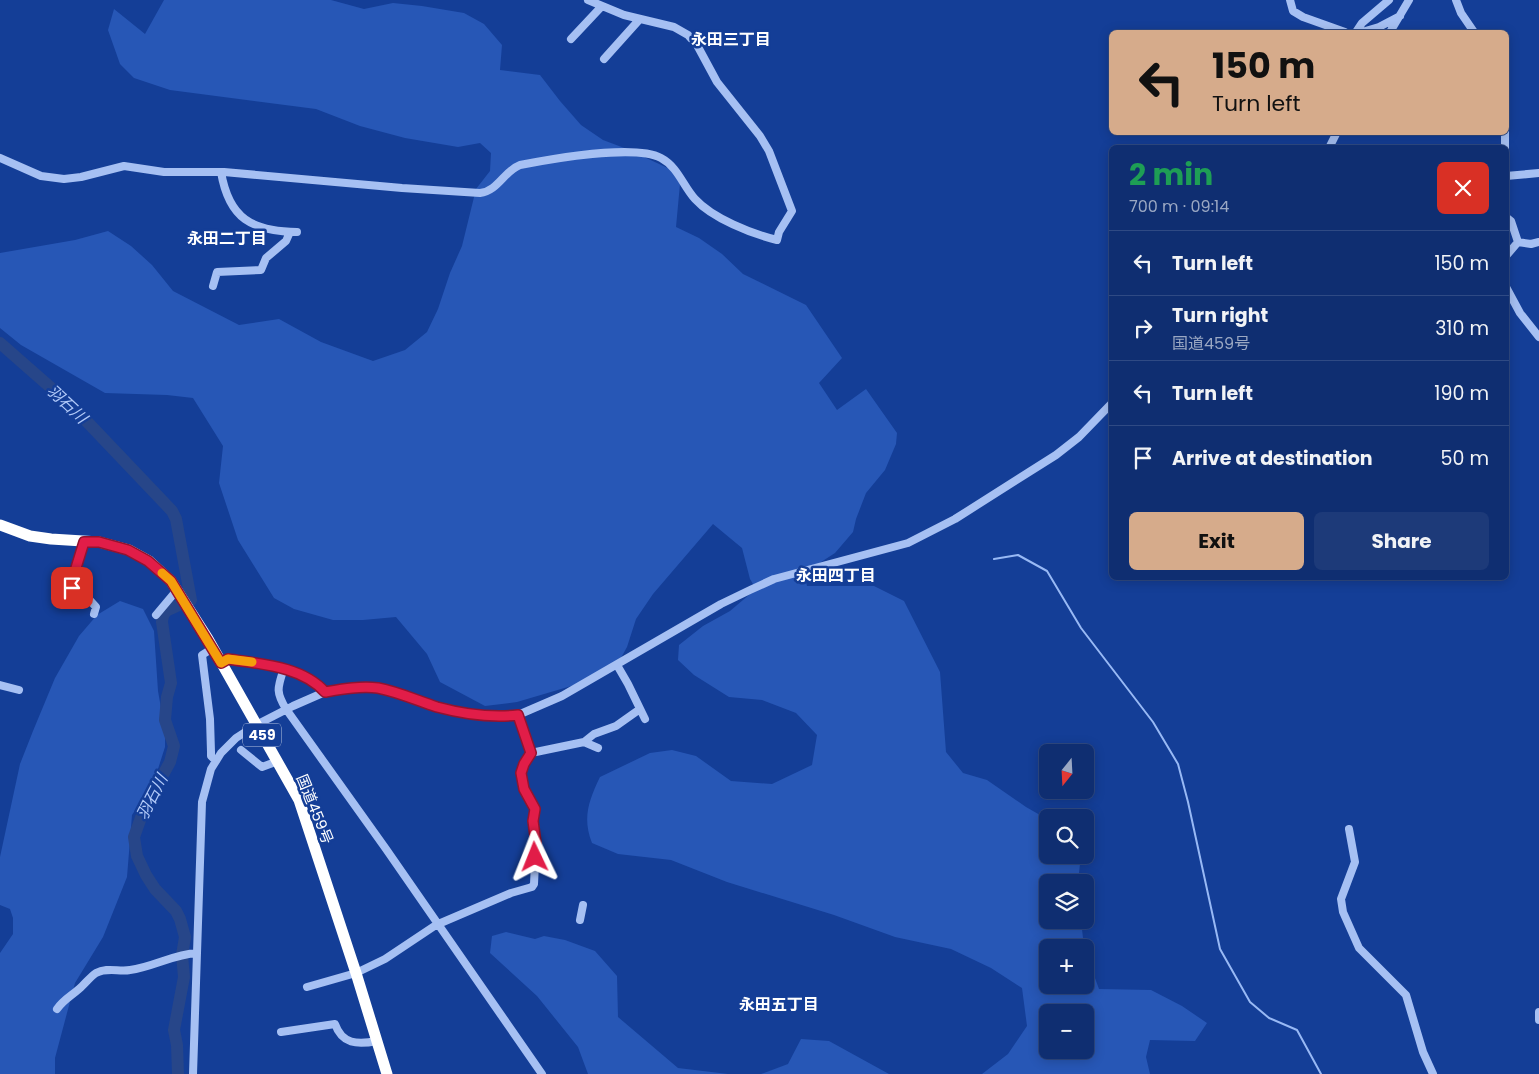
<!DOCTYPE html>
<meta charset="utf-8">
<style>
:root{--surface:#0f2e71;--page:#1d3a79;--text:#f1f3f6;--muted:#9ba8c3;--line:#2f4a84;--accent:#d6ab8b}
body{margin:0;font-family:Poppins,"Noto Sans JP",sans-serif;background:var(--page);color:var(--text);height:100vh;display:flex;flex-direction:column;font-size:19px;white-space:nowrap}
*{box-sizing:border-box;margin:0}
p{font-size:16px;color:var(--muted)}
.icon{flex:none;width:28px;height:28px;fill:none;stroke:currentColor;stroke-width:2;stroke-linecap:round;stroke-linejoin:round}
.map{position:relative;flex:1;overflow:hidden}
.side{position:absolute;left:1109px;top:145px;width:400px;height:435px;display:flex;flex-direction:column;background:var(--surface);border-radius:8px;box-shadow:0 2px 12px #0003,0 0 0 1px var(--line)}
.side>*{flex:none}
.guide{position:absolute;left:1109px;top:30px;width:400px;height:105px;border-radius:8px;box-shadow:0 2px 12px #0003,0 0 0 1px var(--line);background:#d6ab8b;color:#111;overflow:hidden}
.needle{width:32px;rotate:198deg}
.controls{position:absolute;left:1039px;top:744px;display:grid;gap:10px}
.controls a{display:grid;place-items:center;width:55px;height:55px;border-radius:8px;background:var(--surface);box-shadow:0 2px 12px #0003,0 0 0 1px var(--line);font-size:25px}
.pin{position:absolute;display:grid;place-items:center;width:42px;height:42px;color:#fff;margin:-21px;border-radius:10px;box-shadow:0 2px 8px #0006}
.me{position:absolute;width:55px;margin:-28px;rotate:358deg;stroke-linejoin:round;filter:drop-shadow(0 0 4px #0008)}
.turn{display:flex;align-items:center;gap:18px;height:105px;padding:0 20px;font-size:22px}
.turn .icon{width:65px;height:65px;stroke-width:2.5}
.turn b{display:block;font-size:35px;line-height:42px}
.round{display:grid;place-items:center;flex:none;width:52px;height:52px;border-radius:8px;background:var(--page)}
.overview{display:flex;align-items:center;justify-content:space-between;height:85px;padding:0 20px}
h1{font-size:30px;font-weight:700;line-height:38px;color:#1e9e55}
.primary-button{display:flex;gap:10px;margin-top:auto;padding:10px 20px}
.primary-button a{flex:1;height:58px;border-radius:8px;background:var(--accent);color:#111;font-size:20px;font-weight:700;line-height:58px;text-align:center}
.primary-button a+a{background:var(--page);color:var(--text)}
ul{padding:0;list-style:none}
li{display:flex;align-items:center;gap:15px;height:65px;padding:0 20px;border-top:1px solid var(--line)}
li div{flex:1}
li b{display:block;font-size:19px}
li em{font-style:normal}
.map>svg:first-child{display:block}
.green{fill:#2757b6;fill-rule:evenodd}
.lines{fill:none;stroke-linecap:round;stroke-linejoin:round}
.stream{stroke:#98b9f5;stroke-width:2}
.river{stroke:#274689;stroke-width:12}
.minor{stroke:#a6c0f3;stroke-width:8}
.highway{stroke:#fff;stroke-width:11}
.route-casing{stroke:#92132f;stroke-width:12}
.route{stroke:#e11d48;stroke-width:9}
.slow{stroke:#f59e0b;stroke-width:9}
.labels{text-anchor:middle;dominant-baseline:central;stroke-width:5;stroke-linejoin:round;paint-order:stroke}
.shield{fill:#143e97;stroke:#b8c5e0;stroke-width:1}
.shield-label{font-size:14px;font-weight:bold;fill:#fff}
.street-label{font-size:15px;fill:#fff;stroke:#143e97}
.neighbourhood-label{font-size:16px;font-weight:bold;fill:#fff;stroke:#143e97}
.water-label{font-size:16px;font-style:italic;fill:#b2caf9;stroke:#143e97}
</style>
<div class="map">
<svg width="1539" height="1074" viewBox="0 0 1539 1074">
<rect width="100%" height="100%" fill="#143e97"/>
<path class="green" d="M164,0H331L364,9L393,3L422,6L464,13L484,24L502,45L500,70L540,75L560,101L581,125L603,140L627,149L672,170L680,184L676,227L699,238L722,254L743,274L806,305L842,358L819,383L837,410L866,389L897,433L896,444L885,470L866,493L856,519L853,532L835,553L804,573L807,586H874L904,601L940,672L946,752L963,773L987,780L1026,807L1047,819L1048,855H1081L1078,882H1048V920H1081L1084,947L1048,948V985H1085V951L1099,989L1151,990L1182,1006L1207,1023L1195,1041L1150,1040L1146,1057L1150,1074H982L1008,1054L1027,1026L1022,988L991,968L951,949L895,937L834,915L727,882L671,860L618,854L592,843C582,818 589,800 600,777L650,753L672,750L696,756L731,781L772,784L812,765L817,735L796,713L762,700L729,697L694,675L678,660L679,645L703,626L730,611L756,589L750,579L742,548L713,524L653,594L636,619L627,647L617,665L578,684L517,702L485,706L440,682L427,654L396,617L363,620H333L294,609L274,598L238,540L219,483L223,446L193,398L167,395L105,393L21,345L0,328V253L75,240L108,231L131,246L152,265L173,291L239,325L279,319L321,342L373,361L405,350L427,332L438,309L450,273L462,246L476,189L490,171L491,153L480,143L458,147L405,138L360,126L316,109L170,90L134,78L120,64L108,30L114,9L145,34ZM1048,1012H1085V1050H1048Z
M120,601L143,609L154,631L158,691L165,731V747L158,769L149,789L132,815L127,877L103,937L75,983L55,1058V1074H0V953L13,934V918L10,909L0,905V857L20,764L33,731L55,678L79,636L97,615Z
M506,932L535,939L544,936L565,940L595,951L617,976L618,1017L678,1068L728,1074H588L578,1047L537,996L490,953L492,936Z
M801,1039L829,1041L889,1074H761L788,1064Z"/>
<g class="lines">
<path class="stream" d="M994,559L1018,555L1047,571L1081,628L1153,722L1178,764L1188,802L1220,949L1250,1002L1269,1018L1297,1030L1321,1074"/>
<path class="river" d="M0,343L74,408L172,511L176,519L191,600
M177,606C167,610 163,611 162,622L171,683L167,697L165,720L174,746L170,762L143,812L134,837L137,856L146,875L155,889L176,911L180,919L185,937L182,955L184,977L174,1030L177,1045L178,1074"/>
<path class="minor" d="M1290,0L1293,11L1303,17L1345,32
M1456,0L1461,13L1474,32
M1356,32L1362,23L1389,0
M1362,32L1379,27L1400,16
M1390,32L1409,0
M571,39L602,6
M604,59L639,20
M1505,132V148
M1329,148L1337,132
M0,158L41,176L64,179L81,177L124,166L164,172H224L402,188L480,193C498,191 504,171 520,165C551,159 635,144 661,158C678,167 683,186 695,199C712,218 752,234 777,240L779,232L792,211L769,151L760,136L717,82L697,45L688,35L674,27L624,15L588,0
M221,172C229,219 252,231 297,232
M1506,176L1539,173
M1506,217L1511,221L1518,242L1506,256
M1518,242L1531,244L1539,242
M213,286L217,272L261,270L266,258L286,241L290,232
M1506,287L1520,313L1539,337
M84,542L71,584L72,587L86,596L96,607L94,614
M156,615L177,590
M213,648L202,655L210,719L211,752V756L216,761
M221,663L228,659C260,663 301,666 325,692
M617,665L628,684L645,719
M284,668C278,687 275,691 286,709L386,849L542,1074
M0,685L19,690
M584,742L598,748
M241,750L262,767L278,761
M531,753L584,742L594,734L616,726L640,709
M1349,829L1355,862L1341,899L1343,912L1359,948L1406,995L1423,1052L1433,1074
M580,920L583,905
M307,987L356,973L385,959L436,925L511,893L532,887L534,884L536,843L533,821L535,809L524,789L521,773L523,764L531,753L518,715
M57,1009C63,1000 71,996 79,989C85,984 90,977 96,973C107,967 119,972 130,970C153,967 174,954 197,953
M1539,1012V1020
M281,1032L335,1024C342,1044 357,1045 377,1041
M193,1074L202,802L211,769L221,753L236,738L256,725L293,706L325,692L363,687L378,688L402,694L437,707L461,712L490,716L518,715L562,696L721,604L750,590L774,579L908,543L955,519L1056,455L1079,437L1111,404"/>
<path class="highway" d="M0,525L30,536L51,539L99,542L129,550L149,561L171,581L208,639L299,800L356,973L387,1074"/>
</g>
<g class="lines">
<g class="route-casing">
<path id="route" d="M72,588L71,584L84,542H99L128,550L148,561L171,581L221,663L228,659C260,664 302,666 325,692C343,689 360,686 378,688C399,692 418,701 437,707C463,714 491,718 518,715L531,753L524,764L521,773L524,789L535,809L533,821L536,843L535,857"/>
</g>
<use href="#route" class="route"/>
<path class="slow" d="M162,573L171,581L221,663L228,659L252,662"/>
</g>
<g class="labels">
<rect class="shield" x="243" y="723.5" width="38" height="23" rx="4"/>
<g class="shield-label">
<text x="262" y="735">459</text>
</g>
<g class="street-label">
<text transform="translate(315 809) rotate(68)">国道459号</text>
</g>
<g class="neighbourhood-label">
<text x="731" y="39">永田三丁目</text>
<text x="227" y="238">永田二丁目</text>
<text x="836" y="575">永田四丁目</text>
<text x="779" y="1004">永田五丁目</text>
</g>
<g class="water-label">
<text transform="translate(67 404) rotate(43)">羽石川</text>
<text transform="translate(152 797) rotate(-63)">羽石川</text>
</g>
</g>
</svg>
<div class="controls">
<a><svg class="needle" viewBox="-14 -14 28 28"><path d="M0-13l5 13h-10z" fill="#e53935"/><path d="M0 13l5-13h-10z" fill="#9ba8c3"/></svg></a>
<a><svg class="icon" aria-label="search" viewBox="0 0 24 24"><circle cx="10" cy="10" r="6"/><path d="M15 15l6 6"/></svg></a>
<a><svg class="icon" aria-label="layers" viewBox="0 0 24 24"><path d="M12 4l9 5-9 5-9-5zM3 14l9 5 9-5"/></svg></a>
<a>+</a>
<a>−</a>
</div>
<div class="pin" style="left:72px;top:588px;background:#d93025"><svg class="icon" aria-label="arrive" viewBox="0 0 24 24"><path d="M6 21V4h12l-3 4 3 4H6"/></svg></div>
<svg class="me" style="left:535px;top:857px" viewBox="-20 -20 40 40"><path d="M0-17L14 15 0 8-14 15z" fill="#e11d48" stroke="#fff" stroke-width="4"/></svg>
<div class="guide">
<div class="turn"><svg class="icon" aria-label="left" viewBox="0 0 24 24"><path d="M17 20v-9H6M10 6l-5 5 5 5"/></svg><div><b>150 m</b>Turn left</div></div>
</div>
<section class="side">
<div class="overview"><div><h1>2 min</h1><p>700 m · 09:14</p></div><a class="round" style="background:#d93025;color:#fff"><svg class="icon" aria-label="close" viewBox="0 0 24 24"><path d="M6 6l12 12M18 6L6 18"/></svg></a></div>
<ul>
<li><svg class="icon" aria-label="left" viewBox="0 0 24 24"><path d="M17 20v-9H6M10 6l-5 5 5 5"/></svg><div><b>Turn left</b></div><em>150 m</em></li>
<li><svg class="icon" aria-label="right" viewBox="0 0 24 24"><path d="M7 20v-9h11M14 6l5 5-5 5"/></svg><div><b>Turn right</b><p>国道459号</p></div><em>310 m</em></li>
<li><svg class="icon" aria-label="left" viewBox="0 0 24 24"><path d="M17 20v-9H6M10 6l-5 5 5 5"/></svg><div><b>Turn left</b></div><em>190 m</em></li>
<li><svg class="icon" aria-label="arrive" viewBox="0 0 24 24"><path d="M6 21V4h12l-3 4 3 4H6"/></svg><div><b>Arrive at destination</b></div><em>50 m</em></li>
</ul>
<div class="primary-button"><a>Exit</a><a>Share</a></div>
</section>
</div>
